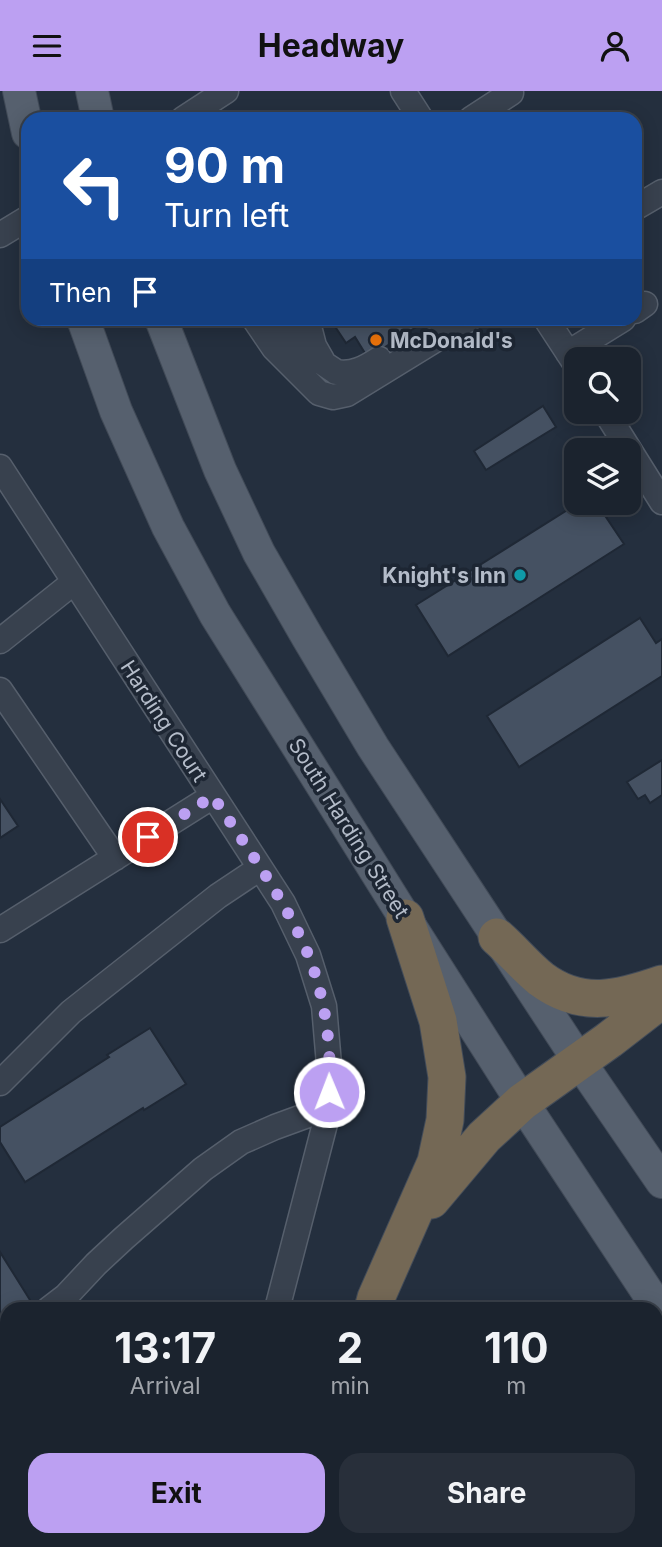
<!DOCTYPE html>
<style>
:root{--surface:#1b232e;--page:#282f3a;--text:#f1f3f6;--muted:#a0a4aa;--line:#39404a;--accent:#bca0f2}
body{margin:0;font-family:Inter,sans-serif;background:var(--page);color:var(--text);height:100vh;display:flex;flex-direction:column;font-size:26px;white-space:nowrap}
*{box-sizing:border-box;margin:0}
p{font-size:23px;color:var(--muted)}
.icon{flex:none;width:38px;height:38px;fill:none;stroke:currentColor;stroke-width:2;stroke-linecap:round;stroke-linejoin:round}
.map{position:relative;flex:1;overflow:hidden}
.panel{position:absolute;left:0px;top:1211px;width:663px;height:245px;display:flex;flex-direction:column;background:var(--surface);border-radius:21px 21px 0 0;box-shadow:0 4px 18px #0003,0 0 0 2px var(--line)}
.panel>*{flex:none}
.hud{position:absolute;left:21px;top:21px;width:621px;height:214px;border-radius:21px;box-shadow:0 4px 18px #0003,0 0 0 2px var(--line);background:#1a4fa0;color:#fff;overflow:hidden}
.controls{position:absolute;left:564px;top:256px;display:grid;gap:14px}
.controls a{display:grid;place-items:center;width:77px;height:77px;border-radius:14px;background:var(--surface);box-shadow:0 4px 18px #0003,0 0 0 2px var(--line);font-size:35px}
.pin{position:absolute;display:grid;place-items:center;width:60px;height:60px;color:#fff;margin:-30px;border:4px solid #fff;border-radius:50%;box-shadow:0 2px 7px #0007}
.me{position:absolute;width:77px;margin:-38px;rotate:359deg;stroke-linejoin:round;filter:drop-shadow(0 0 5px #0008)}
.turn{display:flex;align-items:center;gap:24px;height:147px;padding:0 28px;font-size:32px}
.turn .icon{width:91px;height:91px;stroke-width:2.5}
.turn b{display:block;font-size:49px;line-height:60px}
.then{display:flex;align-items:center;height:66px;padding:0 28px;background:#0003;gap:14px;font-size:26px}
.eta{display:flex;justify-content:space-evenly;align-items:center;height:119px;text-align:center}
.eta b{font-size:42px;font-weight:700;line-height:49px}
.button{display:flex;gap:14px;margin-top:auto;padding:14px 28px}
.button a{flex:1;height:80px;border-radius:21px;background:var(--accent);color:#111;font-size:28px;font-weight:700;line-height:80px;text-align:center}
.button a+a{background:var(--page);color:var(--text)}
header{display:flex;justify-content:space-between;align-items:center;height:91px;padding:0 28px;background:var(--accent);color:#111;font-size:32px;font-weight:700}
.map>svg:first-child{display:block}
.building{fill:#455162;stroke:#1f2835;stroke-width:2}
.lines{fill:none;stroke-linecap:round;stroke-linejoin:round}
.minor-casing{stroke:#565f6c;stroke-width:27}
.major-casing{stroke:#414a57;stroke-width:34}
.highway-casing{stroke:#434c59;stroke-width:39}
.minor{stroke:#38414e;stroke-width:24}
.major{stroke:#56606e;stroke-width:32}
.highway{stroke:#746855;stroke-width:37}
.route{stroke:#bca0f2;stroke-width:12;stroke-dasharray:0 21.6}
.food-dot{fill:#e8710a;stroke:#1d2633;stroke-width:2.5}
.culture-dot{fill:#0f9aa8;stroke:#1d2633;stroke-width:2.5}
.labels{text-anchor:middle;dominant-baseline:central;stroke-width:7;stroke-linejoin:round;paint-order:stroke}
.poi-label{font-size:21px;font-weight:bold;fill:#b4bcc9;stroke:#1d2633;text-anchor:start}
.street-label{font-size:21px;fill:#b4bcc9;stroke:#1d2633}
</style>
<header><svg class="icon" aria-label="menu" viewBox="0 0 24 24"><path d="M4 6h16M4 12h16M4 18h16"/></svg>Headway<svg class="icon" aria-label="person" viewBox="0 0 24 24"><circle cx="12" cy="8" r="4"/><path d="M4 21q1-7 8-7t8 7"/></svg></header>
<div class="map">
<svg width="662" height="1456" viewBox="0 0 662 1456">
<rect width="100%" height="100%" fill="#242f3e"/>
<path class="building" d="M330,228H422L424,231L368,267L355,246L346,252Z
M543,315L556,336L486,379L474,360Z
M580,411H596L598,414L602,411H611L617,420L606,426L624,453L448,565L416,514Z
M640,527L656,552L662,548V585L519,676L487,625Z
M662,669V704L650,712L645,704L638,708L627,691Z
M0,708L18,735L0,747Z
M150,937L186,993L144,1019L143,1017L25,1091L0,1051V1036L109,966L107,964Z
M0,1161L30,1209L17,1218H7V1224L0,1228Z"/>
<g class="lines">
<g class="minor-casing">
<path id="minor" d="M403,0L421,28
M183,28L226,0
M471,28L511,2
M635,117L662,101
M0,144L28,127
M635,220L645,213
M256,228L255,229L274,257L319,302L333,306L347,303L469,228
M280,228C283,248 320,270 336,281C353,284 365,277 379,268
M307,228L314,255L322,269
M546,228L576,274
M568,262L623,228
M605,320L662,411
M0,376L283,812L308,864L324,915L330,985L327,1025L277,1218
M0,550L74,491
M0,599L115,767
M0,839L213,705
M0,992L71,921L218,805L260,777
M49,1218L66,1205L96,1173L124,1147L203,1078L241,1051L275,1036L327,1017
M0,1250L7,1246
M0,1440L7,1436
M61,1449L66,1456
M215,1456L217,1449"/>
</g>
<g class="major-casing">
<path id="major" d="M19,0L28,42
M92,0L98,28
M83,228L116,320L168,436L215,523L405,827L522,1011L662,1223
M161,228L220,379L259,462L308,547L373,656L579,970L662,1091"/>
</g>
<g class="highway-casing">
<path id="highway" d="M497,846C512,859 526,876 541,888C581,918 619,908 662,893
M431,1109L484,1046L522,1011L609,949L662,908
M373,1218L376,1207L436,1071L445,1029L447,986L438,930L405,827
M656,1321L662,1314
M306,1456L308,1449
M539,1456L545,1449
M644,1456L650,1449"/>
</g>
<use href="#minor" class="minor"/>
<use href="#major" class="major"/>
<use href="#highway" class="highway"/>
</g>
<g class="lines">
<path class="route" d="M148,746L213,705C246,756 284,806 308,863C325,905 332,956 329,1001"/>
</g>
<circle class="food-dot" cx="376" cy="249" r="7"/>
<circle class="culture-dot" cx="520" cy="484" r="7"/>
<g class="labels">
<g class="poi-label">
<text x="390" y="249">McDonald's</text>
<text x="506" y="484" text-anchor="end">Knight's Inn</text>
</g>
<g class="street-label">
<text transform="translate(164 630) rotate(57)">Harding Court</text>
<text transform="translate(349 737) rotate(58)">South Harding Street</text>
</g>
</g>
</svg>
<div class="controls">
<a><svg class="icon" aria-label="search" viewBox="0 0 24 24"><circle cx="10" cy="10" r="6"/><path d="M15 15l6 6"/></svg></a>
<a><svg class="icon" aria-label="layers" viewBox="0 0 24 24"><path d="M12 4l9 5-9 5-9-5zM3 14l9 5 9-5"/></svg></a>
</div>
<div class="pin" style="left:148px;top:746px;background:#d93025"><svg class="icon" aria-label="arrive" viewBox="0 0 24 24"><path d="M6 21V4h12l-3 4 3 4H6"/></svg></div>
<svg class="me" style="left:329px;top:1001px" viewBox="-20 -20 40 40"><circle r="17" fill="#bca0f2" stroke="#fff" stroke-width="3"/><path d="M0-11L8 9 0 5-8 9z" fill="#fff"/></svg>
<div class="hud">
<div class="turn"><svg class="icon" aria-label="left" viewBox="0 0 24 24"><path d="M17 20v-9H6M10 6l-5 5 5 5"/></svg><div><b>90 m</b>Turn left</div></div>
<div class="then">Then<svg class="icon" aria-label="arrive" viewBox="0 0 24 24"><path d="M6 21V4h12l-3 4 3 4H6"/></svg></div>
</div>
<section class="panel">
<div class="eta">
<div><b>13:17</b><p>Arrival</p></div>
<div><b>2</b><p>min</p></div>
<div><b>110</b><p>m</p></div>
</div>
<div class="button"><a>Exit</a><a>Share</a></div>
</section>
</div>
